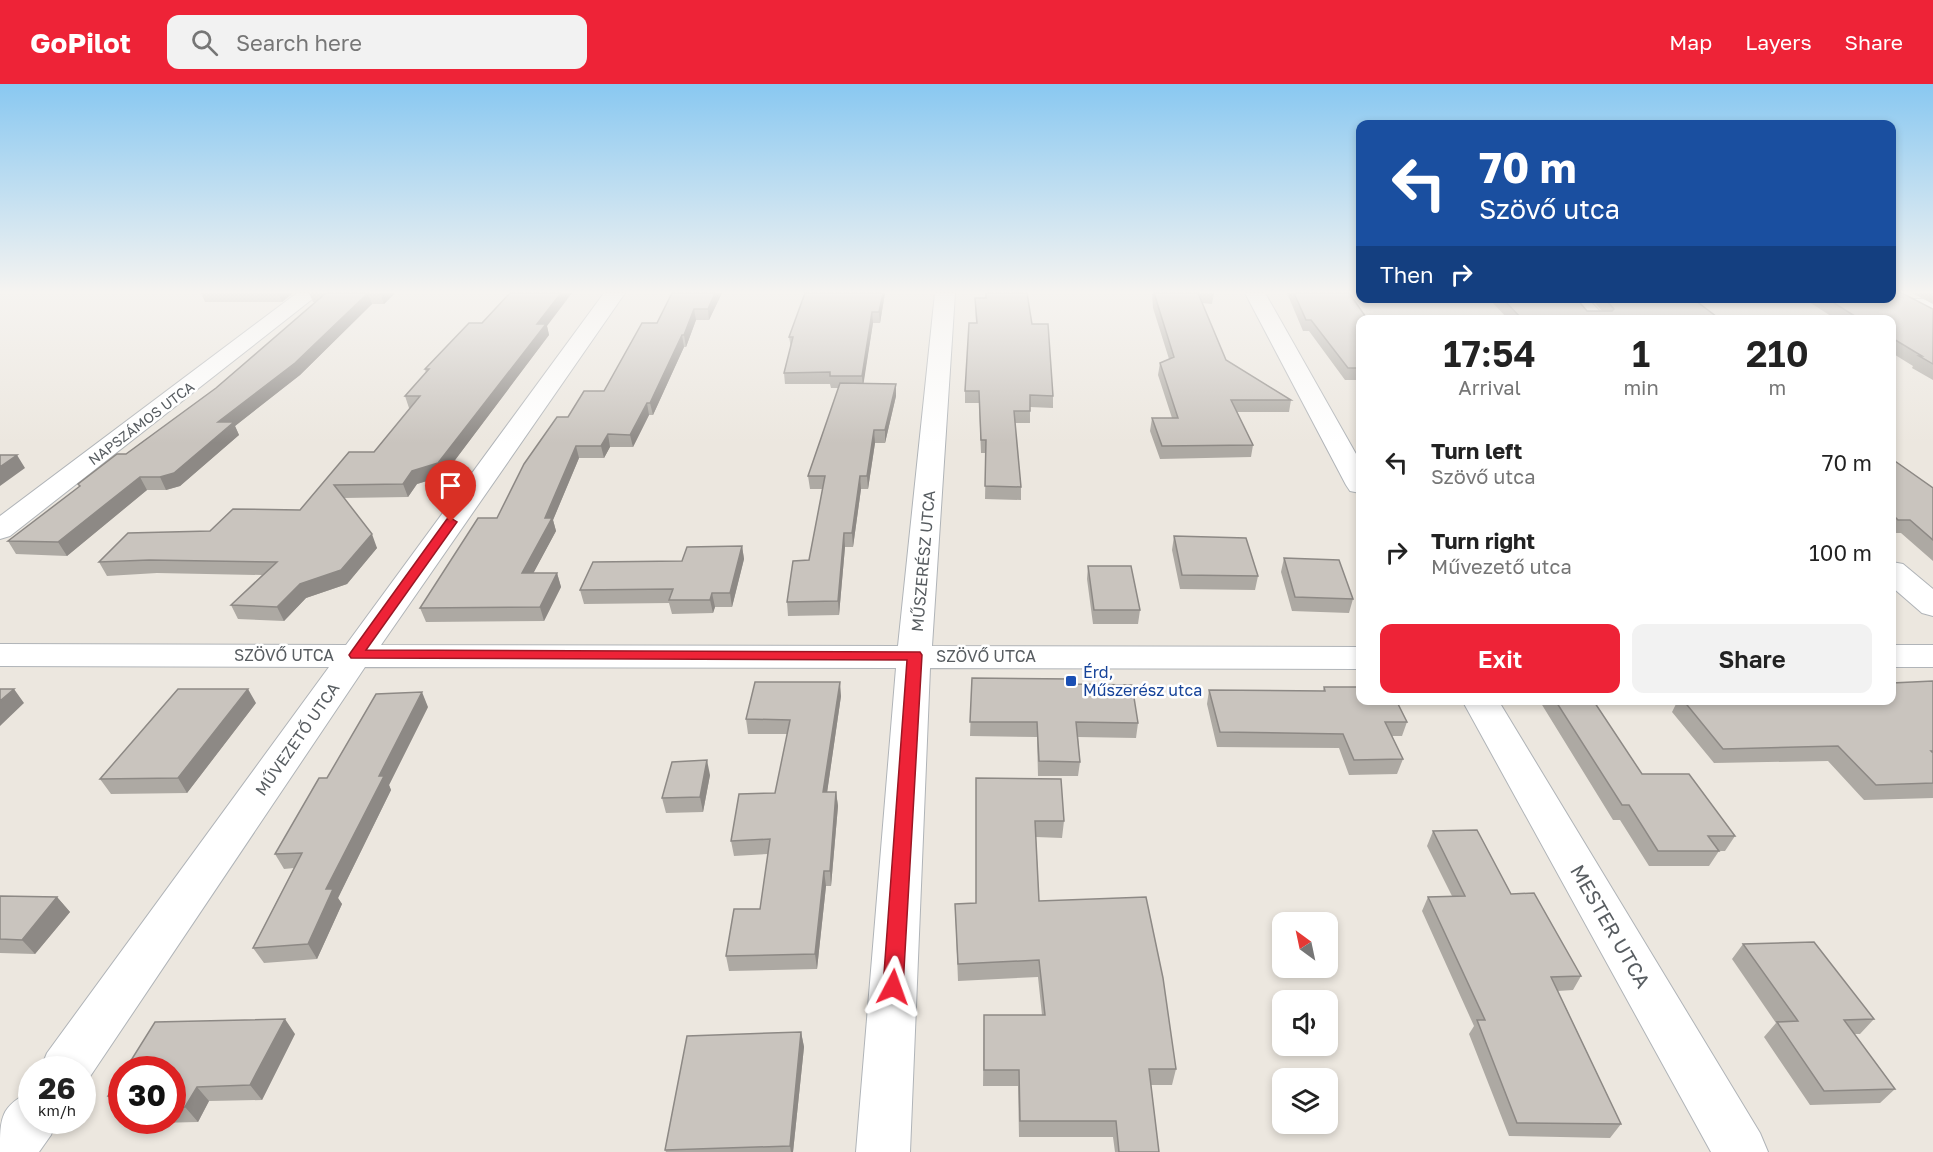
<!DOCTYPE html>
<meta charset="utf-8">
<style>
:root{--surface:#fff;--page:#f2f2f2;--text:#222;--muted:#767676;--accent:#ee2337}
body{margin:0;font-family:"Golos Text",sans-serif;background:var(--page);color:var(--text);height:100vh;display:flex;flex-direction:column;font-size:22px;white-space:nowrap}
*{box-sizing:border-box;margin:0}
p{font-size:20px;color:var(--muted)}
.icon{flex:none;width:33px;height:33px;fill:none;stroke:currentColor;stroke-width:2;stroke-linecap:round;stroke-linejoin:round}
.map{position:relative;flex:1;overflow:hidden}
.sheet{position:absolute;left:1356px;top:231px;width:540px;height:390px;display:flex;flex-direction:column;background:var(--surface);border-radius:12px;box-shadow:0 3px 9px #0003}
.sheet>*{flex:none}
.top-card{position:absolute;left:1356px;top:36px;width:540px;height:183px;border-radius:12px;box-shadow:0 3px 9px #0003;background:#1a4fa0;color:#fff;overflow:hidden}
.needle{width:39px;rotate:327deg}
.controls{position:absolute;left:1272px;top:828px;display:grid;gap:12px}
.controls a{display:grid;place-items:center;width:66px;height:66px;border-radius:12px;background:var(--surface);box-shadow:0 3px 9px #0003;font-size:30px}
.speed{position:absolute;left:18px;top:972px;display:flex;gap:12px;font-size:30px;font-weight:700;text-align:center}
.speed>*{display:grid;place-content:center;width:78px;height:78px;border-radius:50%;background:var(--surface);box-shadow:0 3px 9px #0003;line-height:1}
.speed small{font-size:15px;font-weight:400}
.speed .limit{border:9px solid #d22;background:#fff;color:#111}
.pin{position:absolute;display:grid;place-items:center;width:51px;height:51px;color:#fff;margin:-62px -26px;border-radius:50% 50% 50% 0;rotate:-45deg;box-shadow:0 0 6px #0007}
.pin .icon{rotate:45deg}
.me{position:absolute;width:66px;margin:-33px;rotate:4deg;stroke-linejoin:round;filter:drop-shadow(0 0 4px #0008)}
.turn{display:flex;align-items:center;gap:21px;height:126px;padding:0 24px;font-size:27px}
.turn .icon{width:78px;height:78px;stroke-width:2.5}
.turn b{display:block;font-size:42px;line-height:51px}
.then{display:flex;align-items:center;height:57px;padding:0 24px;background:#0003;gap:12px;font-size:22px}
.eta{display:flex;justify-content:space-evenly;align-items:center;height:102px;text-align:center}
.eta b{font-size:36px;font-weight:600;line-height:42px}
.action{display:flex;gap:12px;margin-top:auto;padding:12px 24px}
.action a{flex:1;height:69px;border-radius:12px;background:var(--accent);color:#fff;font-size:24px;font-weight:600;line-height:69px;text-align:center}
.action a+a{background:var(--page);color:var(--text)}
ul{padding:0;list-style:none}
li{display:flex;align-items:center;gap:18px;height:90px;padding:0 24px}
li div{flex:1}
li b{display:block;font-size:22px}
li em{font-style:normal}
header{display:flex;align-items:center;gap:36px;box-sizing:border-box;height:84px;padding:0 30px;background:var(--accent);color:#fff}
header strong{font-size:28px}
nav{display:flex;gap:33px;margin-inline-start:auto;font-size:21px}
.search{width:420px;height:54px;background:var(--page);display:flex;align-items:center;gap:15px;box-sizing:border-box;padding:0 21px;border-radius:12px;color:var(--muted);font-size:22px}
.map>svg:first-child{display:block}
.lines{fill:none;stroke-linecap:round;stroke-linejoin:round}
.minor-casing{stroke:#b0b4b8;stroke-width:2}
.minor{fill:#fff;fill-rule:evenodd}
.wall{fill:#ada9a3}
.shaded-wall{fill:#8d8985}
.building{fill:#c9c4be;stroke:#8d8985;stroke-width:1.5}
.route{fill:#ee2337;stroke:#9b1724;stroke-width:1.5}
.transit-dot{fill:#1a4fb4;stroke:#fff;stroke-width:2}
.labels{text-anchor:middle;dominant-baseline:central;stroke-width:5;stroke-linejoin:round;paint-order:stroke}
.far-street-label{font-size:14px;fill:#585d61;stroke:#fff}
.street-label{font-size:16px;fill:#585d61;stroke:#fff}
.transit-label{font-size:16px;fill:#164399;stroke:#fff;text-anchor:start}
.near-street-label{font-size:20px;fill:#585d61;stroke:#fff}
</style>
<header>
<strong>GoPilot</strong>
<div class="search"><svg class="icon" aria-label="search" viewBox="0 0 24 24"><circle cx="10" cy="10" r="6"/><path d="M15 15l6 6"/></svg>Search here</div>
<nav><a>Map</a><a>Layers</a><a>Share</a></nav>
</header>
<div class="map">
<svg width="1933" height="1068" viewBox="0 0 1933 1068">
<rect width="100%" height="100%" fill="#ece7df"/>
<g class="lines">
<g class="minor-casing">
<path id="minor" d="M297,209H320L10,452L0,455V432Z
M604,209H625L381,561L898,562L935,209H955L932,562L1360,563V585L930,584L910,1068H856L896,584L365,583L83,1003L82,986H40L47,969L329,583L0,582V560L346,561Z
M1245,209H1265L1360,377V409L1350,407L1346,401Z
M1564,214H1587L1608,236H1585Z
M1912,215H1933V227L1905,225L1902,221L1905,217Z
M1892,478L1903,480L1933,505V532L1922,529L1892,503Z
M1892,561H1933V583H1892Z
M1462,616H1498L1760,1049L1768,1068H1711Z
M32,1007V1036H57L51,1051L39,1068H0C0,1034 0,1022 32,1007Z"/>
</g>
<use href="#minor" class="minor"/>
</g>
<path class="wall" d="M201,209H293L282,218H205Z
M309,209H395L384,220H372L300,291L235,342L239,351L180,402L166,406H147L67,472L16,470L8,457L80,403L78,400L126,370L216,304L317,218H313Z
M722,209L709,236H696L686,263H684L653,331H649L633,363H610L604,374H579L553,436L556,447L533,489H557L561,503L544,537L426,538L420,524L497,434L568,333L604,307L657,239Z
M805,209H885L880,239H873L863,299L896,300V312L885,359H875L868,405H861L853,463H845L839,531L788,532L787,518L809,476L823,405H810L808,392L839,304H831L830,300H785L784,289L791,264L789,253Z
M1152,209H1214L1212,220L1202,219L1226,276L1291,316L1289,328H1237L1253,361L1251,373L1160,375L1150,347L1152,334H1172L1158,291L1160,279L1169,275L1153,224Z
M1287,209H1349L1360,236V296H1345L1309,247H1303Z
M1912,209H1933V220Z
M975,214L1032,240L1053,312V324L1030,323V339H1015L1021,403V416L985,415L986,369H981L979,319H965V307L976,239Z
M1482,214H1576L1587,227H1602L1591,214H1692L1721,236H1509L1489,215Z
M1803,214H1892L1933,225V296L1912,284L1913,282L1892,269V236H1837Z
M547,242L549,251L443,392L417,400L408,413L344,414L377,464L347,500L306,514L284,537L238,535L231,521L262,491L157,489L107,492L99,478L210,447L300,426L374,368L410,324H409L405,312L426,289L425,285Z
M1892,375L1933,404V477L1901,449H1892Z
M1174,452L1258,492L1255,506L1180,505L1172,466Z
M742,462L744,475L732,523H715L713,529L672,530L669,519L584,520L580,506L682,477Z
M1284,474L1353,515L1349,529L1292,527L1281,488Z
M1088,482L1140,526L1138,540H1093L1087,495Z
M972,594L1073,600L1138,639L1136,654L1078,653L1080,678L1078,692H1038L1037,653L970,652Z
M1933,597V714L1864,716L1828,677L1714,679L1672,628L1678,616H1892Z
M1324,603L1407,638L1402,652H1392L1403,675L1397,690L1349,691L1339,664L1217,663L1207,620L1209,606L1323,607Z
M841,612L827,708H836L838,722L831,802H826L817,885L729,887L726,872L760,825L768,770L734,772L731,757L775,709L788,650H748L746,635Z
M1539,616H1593L1642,690L1735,752L1725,767H1719L1709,782H1649L1620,736H1613Z
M256,619L187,709L111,710L100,695Z
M428,623L389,701L391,706L338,814L342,820L317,875L264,879L253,864L294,784L284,785L275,770L327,694Z
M710,691L703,728L666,729L662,714Z
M976,694L1064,737L1062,754L1036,753L1039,817L1176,985L1172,1001H1151L1159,1068H1115L1113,1053H1019L1018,1002H983L984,931H1042L1038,893L958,897L955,820L976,819Z
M1433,747L1511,810L1581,892L1573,906L1558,907L1621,1040L1610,1054L1509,1052L1469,950L1474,942L1422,827L1428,813L1452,812L1427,762Z
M0,812L57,813L70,828L35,870L0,869Z
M1743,860L1874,935L1860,950H1854L1895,1005L1880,1019L1810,1021L1764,953L1776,939L1732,875Z
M801,948L804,963L793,1068H666L665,1066Z
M295,950L262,1016L209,1017L198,1038L156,1039L154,1036H172V986Z
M122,991V1026L108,1012Z"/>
<path class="shaded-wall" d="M278,209H293L282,218Z
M368,209L372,220L300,291L235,342L239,351L180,402L166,406L160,393L218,338Z
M380,209H395L384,220Z
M561,209H572L547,242L549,251L443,392L417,400L408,413L403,400L412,387Z
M715,209H722L709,236L708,225Z
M883,209H885L880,239L879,228Z
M694,225L696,236L686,263L684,251Z
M872,228L873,239L863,303L862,292Z
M682,251L684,263L653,331L650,319Z
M896,300V312L885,359V346Z
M647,319L649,331L633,363L630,351Z
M874,346L875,359L868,405L867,392Z
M608,350L610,363L604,374L601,362Z
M576,362L579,374L553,436L556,447L526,503L522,489Z
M17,371L25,384L0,402V383Z
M860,392L861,405L853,463L852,449Z
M140,393L147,406L67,472L58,458Z
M844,449L845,463L839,531L838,517Z
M372,450L377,464L347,500L306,514L284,537L277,523L300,500Z
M742,462L744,475L732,523L730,509Z
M557,489L561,503L544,537L540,523Z
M712,509L715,523L713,529L710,516Z
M840,598L841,612L825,723L823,708Z
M14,605L24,619L0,642V617Z
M248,605L256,619L187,709L178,694Z
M422,608L428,623L389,701L391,706L338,814L342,820L317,875L308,860L326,805L379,692Z
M707,676L710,691L703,728L700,713Z
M836,708L838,722L831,802L830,787Z
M824,787L826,802L817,885L815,870Z
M57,813L70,828L35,870L22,856Z
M285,935L295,950L262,1016L250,1001Z
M801,948L804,963L793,1068H791L790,1062Z
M197,1003L209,1017L198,1038L185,1023Z"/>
<path class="building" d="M326,209H368L295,279L218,338H234L174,389L160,393H140L58,458L8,457L80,402L78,400L117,370H126L216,304Z
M510,209H561L537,240H546L438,379L412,387L403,400L334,401L372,450L341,486L300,500L277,523L231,521L277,478L149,476L99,478L128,449L210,447L233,425L300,426L349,368H374L420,312H405L429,285H425L469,239H482Z
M672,209H715L708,225H694L684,251H682L650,319H647L630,351L608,350L601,362H576L545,434H552L522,489H557L540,523L420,524L478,434H497L524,380L557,333H568L584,307H604L642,239H657Z
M805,209H883L879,228H872L862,292H830V288L784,289L793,253H789Z
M986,209H1027L1032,240H1048L1053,312L1030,311V327H1014L1021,403L985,402L986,356H981L979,307H965L969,239H977L975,214H986Z
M1154,209H1198L1226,276L1291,316H1231L1253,361L1162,362L1152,334H1178L1160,279L1174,273Z
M1294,209H1349L1368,236H1360V284H1348L1311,236H1306Z
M1892,209H1902L1933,225V280L1919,272H1922L1892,254V236H1861L1826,214H1892Z
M1502,214H1576L1587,227H1612L1614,225L1604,214H1692L1721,236H1523Z
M840,299L896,300L885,346H874L867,392H860L852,449H844L838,517L787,518L793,477L809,476L825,392H808Z
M0,371H17L0,383Z
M1892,375L1933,404V456L1910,436H1898L1892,430Z
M1174,452L1246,454L1258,492L1182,491Z
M742,462L730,509H712L710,516H669L673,505L580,506L593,478L682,477L687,463Z
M1284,474L1339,476L1353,515L1295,513Z
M1088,482H1131L1140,526H1094Z
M972,594L1072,595L1073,600L1132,601L1138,639L1076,638L1080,678L1039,677L1037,638H970Z
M1933,597V667H1931L1933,669V699L1876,701L1838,662L1723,665L1683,616H1892V599Z
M755,598H840L823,708H836L830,787H824L815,870L726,872L734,825H760L770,755L731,757L739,710L775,709L790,636L746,635Z
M1324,603H1360V616H1396L1407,638H1385L1403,675L1354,676L1343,650L1220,648L1209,606L1325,607Z
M0,605H14L0,617Z
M178,605H248L178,694L100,695Z
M422,608L379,692H384L326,805H333L308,860L253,864L302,769L275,770L319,694H327L376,610Z
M1555,616H1593L1642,690H1689L1735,752H1708L1719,767H1658L1629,721H1622Z
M707,676L700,713L662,714L672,678Z
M976,694L1061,695L1064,737H1035L1039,817L1146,813L1163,894L1176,985H1149L1159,1068H1119L1116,1037H1020L1019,986H984V931H1045L1039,876L958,880L955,820L976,819Z
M1477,746L1511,810L1534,809L1581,892L1551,893L1621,1040L1517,1039L1477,936H1485L1428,813L1465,812L1433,747Z
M0,812L57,813L22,856L0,855Z
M1814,858L1874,935L1844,936L1895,1005L1824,1007L1777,938L1798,937L1743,860Z
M285,935L250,1001L197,1003L185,1023L172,1024V986H125L155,938Z
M801,948L790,1062L665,1066L687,952Z
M122,991V1012H108Z"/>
<linearGradient id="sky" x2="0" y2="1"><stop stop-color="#89c8f1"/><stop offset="0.58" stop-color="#f6f4f1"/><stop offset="1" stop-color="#f6f4f1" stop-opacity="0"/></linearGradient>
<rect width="1933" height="359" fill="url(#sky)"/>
<path class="route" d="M451,434L457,438L366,566L920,568L922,571L903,903L900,909L893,911L886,909L883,903L907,576L351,574L349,571L351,568L447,435Z"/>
<rect class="transit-dot" x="1065" y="591" width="12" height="12" rx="3"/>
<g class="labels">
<g class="far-street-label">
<text transform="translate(141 339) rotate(-37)">NAPSZÁMOS UTCA</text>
</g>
<g class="street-label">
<text transform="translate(923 477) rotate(-85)">MŰSZERÉSZ UTCA</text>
<text x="284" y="571">SZÖVŐ UTCA</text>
<text x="986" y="572">SZÖVŐ UTCA</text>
<text transform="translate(297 655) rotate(-55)">MŰVEZETŐ UTCA</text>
</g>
<g class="transit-label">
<text x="1083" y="588">Érd,<tspan x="1083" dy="18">Műszerész utca</tspan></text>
</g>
<g class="near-street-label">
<text transform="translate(1611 842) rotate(60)">MESTER UTCA</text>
</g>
</g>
</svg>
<div class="controls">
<a><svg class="needle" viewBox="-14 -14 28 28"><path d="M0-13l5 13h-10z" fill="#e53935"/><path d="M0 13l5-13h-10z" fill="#767676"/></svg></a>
<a><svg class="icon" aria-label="sound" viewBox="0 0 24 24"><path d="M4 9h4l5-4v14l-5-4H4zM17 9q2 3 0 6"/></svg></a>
<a><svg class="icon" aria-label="layers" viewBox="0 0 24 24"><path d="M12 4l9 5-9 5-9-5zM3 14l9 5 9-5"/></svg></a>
</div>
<div class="speed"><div>26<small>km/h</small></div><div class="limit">30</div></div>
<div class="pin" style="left:451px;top:438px;background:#d93025"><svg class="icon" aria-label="arrive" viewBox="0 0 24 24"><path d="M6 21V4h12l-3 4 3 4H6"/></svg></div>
<svg class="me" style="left:893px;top:903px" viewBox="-20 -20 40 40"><path d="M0-17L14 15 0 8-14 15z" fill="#ee2337" stroke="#fff" stroke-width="4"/></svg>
<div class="top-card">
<div class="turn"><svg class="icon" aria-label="left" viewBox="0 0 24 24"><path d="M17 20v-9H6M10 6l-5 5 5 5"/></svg><div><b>70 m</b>Szövő utca</div></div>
<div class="then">Then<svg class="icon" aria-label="right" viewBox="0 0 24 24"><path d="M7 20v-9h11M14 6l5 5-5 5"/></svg></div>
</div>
<section class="sheet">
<div class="eta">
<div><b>17:54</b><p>Arrival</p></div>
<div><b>1</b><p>min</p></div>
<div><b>210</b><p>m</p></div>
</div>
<ul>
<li><svg class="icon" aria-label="left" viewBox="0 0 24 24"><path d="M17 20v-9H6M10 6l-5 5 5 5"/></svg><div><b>Turn left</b><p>Szövő utca</p></div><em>70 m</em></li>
<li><svg class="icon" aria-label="right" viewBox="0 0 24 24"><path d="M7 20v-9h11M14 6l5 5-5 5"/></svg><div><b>Turn right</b><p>Művezető utca</p></div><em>100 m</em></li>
</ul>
<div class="action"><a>Exit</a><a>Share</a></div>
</section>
</div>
